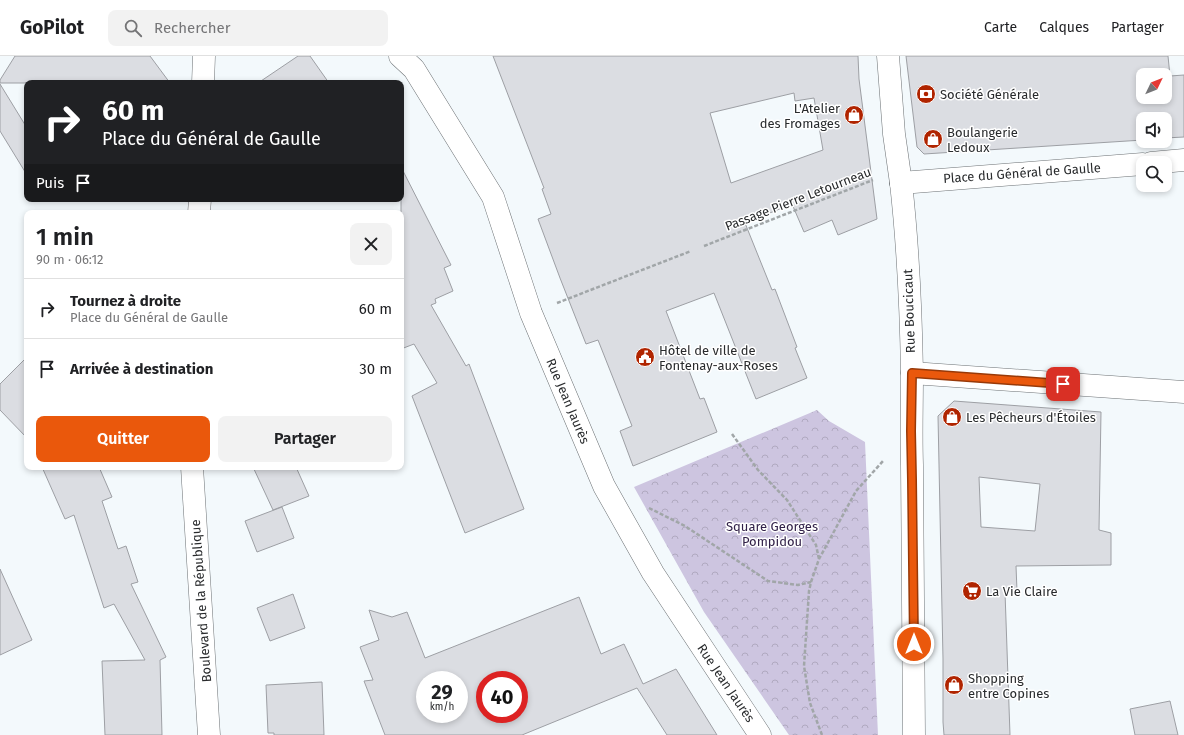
<!DOCTYPE html>
<html lang="fr">
<meta charset="utf-8">
<style>
:root{--surface:#fff;--page:#f2f2f2;--text:#202124;--muted:#757577;--line:#e0e0e0;--accent:#ea580c}
body{margin:0;font-family:"Fira Sans",sans-serif;background:var(--page);color:var(--text);height:100vh;display:flex;flex-direction:column;font-size:15px;white-space:nowrap}
*{box-sizing:border-box;margin:0}
p{font-size:13px;color:var(--muted)}
.icon{flex:none;width:22px;height:22px;fill:none;stroke:currentColor;stroke-width:2;stroke-linecap:round;stroke-linejoin:round}
.map{position:relative;flex:1;overflow:hidden}
.details{position:absolute;left:24px;top:154px;width:380px;height:260px;display:flex;flex-direction:column;background:var(--surface);border-radius:8px;box-shadow:0 2px 6px #0003}
.details>*{flex:none}
.banner{position:absolute;left:24px;top:24px;width:380px;height:122px;border-radius:8px;box-shadow:0 2px 6px #0003;background:#202124;color:#fff;overflow:hidden}
.needle{width:26px;rotate:47deg}
.controls{position:absolute;left:1136px;top:12px;display:grid;gap:8px}
.controls a{display:grid;place-items:center;width:36px;height:36px;border-radius:8px;background:var(--surface);box-shadow:0 2px 6px #0003;font-size:20px}
.speed{position:absolute;left:416px;top:615px;display:flex;gap:8px;font-size:20px;font-weight:700;text-align:center}
.speed>*{display:grid;place-content:center;width:52px;height:52px;border-radius:50%;background:var(--surface);box-shadow:0 2px 6px #0003;line-height:1}
.speed small{font-size:10px;font-weight:400}
.speed .limit{border:6px solid #d22;background:#fff;color:#111}
.pin{position:absolute;display:grid;place-items:center;width:34px;height:34px;color:#fff;margin:-17px;border-radius:8px;box-shadow:0 2px 6px #0006}
.me{position:absolute;width:44px;margin:-22px;rotate:0deg;stroke-linejoin:round;filter:drop-shadow(0 0 3px #0008)}
.turn{display:flex;align-items:center;gap:14px;height:84px;padding:0 12px;font-size:18px}
.turn .icon{width:52px;height:52px;stroke-width:2.5}
.turn b{display:block;font-size:28px;line-height:34px}
.then{display:flex;align-items:center;height:38px;padding:0 12px;background:#0003;gap:8px;font-size:15px}
.round{display:grid;place-items:center;flex:none;width:42px;height:42px;border-radius:8px;background:var(--page)}
.summary{display:flex;align-items:center;justify-content:space-between;height:68px;padding:0 12px}
h1{font-size:24px;font-weight:600;line-height:30px}
.cta{display:flex;gap:8px;margin-top:auto;padding:8px 12px}
.cta a{flex:1;height:46px;border-radius:8px;background:var(--accent);color:#fff;font-size:16px;font-weight:600;line-height:46px;text-align:center}
.cta a+a{background:var(--page);color:var(--text)}
ul{padding:0;list-style:none}
li{display:flex;align-items:center;gap:12px;height:60px;padding:0 12px;border-top:1px solid var(--line)}
li div{flex:1}
li b{display:block;font-size:15px}
li em{font-style:normal}
header{display:flex;align-items:center;gap:24px;box-sizing:border-box;height:56px;padding:0 20px;background:var(--surface);border-bottom:1px solid var(--line)}
header strong{font-size:19px}
nav{display:flex;gap:22px;margin-inline-start:auto;font-size:14px}
.search{width:280px;height:36px;background:var(--page);display:flex;align-items:center;gap:10px;box-sizing:border-box;padding:0 14px;border-radius:8px;color:var(--muted);font-size:15px}
.map>svg:first-child{display:block}
.forest{fill:url(#forest-crowns)}
.building{fill:#dbdde2;stroke:#9d9fa4;fill-rule:evenodd}
.lines{fill:none;stroke-linecap:round;stroke-linejoin:round}
.pedestrian-casing{stroke:#6d7275;stroke-width:23}
.minor-casing{stroke:#6d7275;stroke-width:23}
.tertiary-casing{stroke:#6d7275;stroke-width:23}
.secondary-casing{stroke:#6d7275;stroke-width:23}
.path{stroke:#a1a6a8;stroke-width:2.5;stroke-dasharray:4 2;stroke-linecap:butt}
.pedestrian{stroke:#fff;stroke-width:22}
.minor{stroke:#fff;stroke-width:22}
.tertiary{stroke:#fff;stroke-width:22}
.secondary{stroke:#fff;stroke-width:22}
.route-casing{stroke:#983908;stroke-width:10}
.route{stroke:#ea580c;stroke-width:7}
.labels{text-anchor:middle;dominant-baseline:central;stroke-width:3;stroke-linejoin:round;paint-order:stroke}
.poi-label{font-size:13px;fill:#292b2d;stroke:#fff;text-anchor:start}
.street-label{font-size:13px;fill:#292b2d;stroke:#fff}
.park-label{font-size:13px;fill:#312148;stroke:#fff}
</style>
<header>
<strong>GoPilot</strong>
<div class="search"><svg class="icon" aria-label="search" viewBox="0 0 24 24"><circle cx="10" cy="10" r="6"/><path d="M15 15l6 6"/></svg>Rechercher</div>
<nav><a>Carte</a><a>Calques</a><a>Partager</a></nav>
</header>
<div class="map">
<svg width="1184" height="679" viewBox="0 0 1184 679">
<defs>
<pattern id="forest-crowns" width="20" height="18" patternUnits="userSpaceOnUse"><rect width="20" height="18" fill="#cdc5e0"/><path d="M2 6a3 3 0 1 1 6 0M12 15a3 3 0 1 1 6 0" fill="none" stroke="#b0a9c0"/></pattern>
</defs>
<rect width="100%" height="100%" fill="#f3f9fc"/>
<path class="forest" d="M817,354L829,365L865,386L878,679H789L704,556L634,431Z"/>
<path class="building" d="M15,0H150L170,27H0V24Z
M298,0H310L329,27H258Z
M493,0H858L859,23L877,163L838,179L832,164L804,176L792,148L745,167L772,234L775,233L797,291L795,292L807,322L756,343L714,237L666,255L700,343L704,342L717,376L633,410L620,375L632,370L598,284L586,288L560,222L538,163L551,158L542,133L544,132ZM794,37L795,45L814,42L823,94L731,127L710,57Z
M906,0H1168L1170,20L1184,19V81L1165,82V63H1143V84L924,98L917,91ZM1143,19H1165V41H1143Z
M0,28L27,72V119L0,75Z
M401,111L451,209L444,212L453,235L435,243L436,247L431,249L466,310L469,308L524,453L465,477L412,340L437,327L414,288L401,293Z
M27,301V382L0,354V328Z
M954,345L1101,356L1099,474L1111,477V509L1016,510L1017,535L1005,536L1010,679H944L943,666V603L938,360ZM979,421L1040,428L1035,475L981,471Z
M42,411H99L112,441L102,445L118,493L126,490L138,526L131,528L166,601L160,604L162,679H105L102,605L145,604L114,548L104,552L74,459L65,463Z
M253,411H296L309,440L273,454Z
M282,451L294,482L257,496L245,465Z
M0,513L32,584L0,599Z
M293,538L305,572L270,585L257,552Z
M579,541L601,598L624,588L643,628L676,613L717,679H667L637,632L522,679H385L364,625L373,624L360,591L379,584L369,554L392,561L407,556L425,602ZM425,624H459V658H425ZM485,624H519V658H485Z
M322,626L324,679H274V677H268L266,629Z
M1170,645L1178,679H1135L1130,653Z"/>
<g class="lines">
<g class="pedestrian-casing">
<path id="pedestrian" d="M1151,107L1184,104
M901,127L1143,108"/>
</g>
<g class="minor-casing">
<path id="minor" d="M888,0L894,78L901,127
M203,27L204,0
M199,157L200,143
M912,317L1184,336
M192,411L209,679"/>
</g>
<g class="tertiary-casing">
<path id="tertiary" d="M901,127C908,190 911,254 912,318C912,348 911,379 912,409L914,679"/>
</g>
<g class="secondary-casing">
<path id="secondary" d="M400,0L414,13L493,141L531,257L604,430L653,517L760,679"/>
</g>
<path class="path" d="M704,190L873,124
M557,247L691,195
M732,378L758,414L787,444L816,489L819,503
M649,452L685,470L768,525L798,529L811,526
M822,679L810,647L804,610L809,535L811,526L819,503L856,435L883,405"/>
<use href="#pedestrian" class="pedestrian"/>
<use href="#minor" class="minor"/>
<use href="#tertiary" class="tertiary"/>
<use href="#secondary" class="secondary"/>
</g>
<g class="lines">
<g class="route-casing">
<path id="route" d="M914,588L912,424L911,375L912,317L1063,328"/>
</g>
<use href="#route" class="route"/>
</g>
<defs>
<g id="bank-disc" transform="scale(1)"><circle r="9.5" fill="#b02400" stroke="#fff"/><path d="M-6-4H6V4H-6ZM0-2.3a2.3 2.3 0 1 0 0 4.6a2.3 2.3 0 1 0 0-4.6Z" fill="#fff"/></g>
<g id="shop-disc" transform="scale(1)"><circle r="9.5" fill="#b02400" stroke="#fff"/><path d="M-5-2.5h2.3a2.7 3.5 0 0 1 5.4 0H5L5.5 6h-11ZM-1.5-2.5h3a1.5 2.3 0 0 0-3 0Z" fill="#fff"/></g>
<g id="civic-disc" transform="scale(1)"><circle r="9.5" fill="#b02400" stroke="#fff"/><path d="M-.6-6.5H3V-4.5H.6V-3L4-1V1h2V6H-6V1h2V-1L-.6-3ZM-1.2 2.5V6h2.4V2.5Z" fill="#fff"/></g>
<g id="supermarket-disc" transform="scale(1)"><circle r="9.5" fill="#b02400" stroke="#fff"/><path d="M-6-5.5h2.5l.6 2H6L4.5 2H-2.5L-4.4-4H-6ZM-1.5 3.2a1.3 1.3 0 1 0 .1 0ZM3 3.2a1.3 1.3 0 1 0 .1 0Z" fill="#fff"/></g>
</defs>
<g fill-rule="evenodd">
<use href="#bank-disc" x="926" y="38"/>
<use href="#shop-disc" x="854" y="59"/>
<use href="#shop-disc" x="933" y="83"/>
<use href="#civic-disc" x="645" y="301"/>
<use href="#shop-disc" x="952" y="361"/>
<use href="#supermarket-disc" x="972" y="535"/>
<use href="#shop-disc" x="954" y="629"/>
</g>
<g class="labels">
<g class="poi-label">
<text x="940" y="38">Société Générale</text>
<text x="840" y="52" text-anchor="end">L'Atelier<tspan x="840" dy="15">des Fromages</tspan></text>
<text x="947" y="76">Boulangerie<tspan x="947" dy="15">Ledoux</tspan></text>
<text x="659" y="294">Hôtel de ville de<tspan x="659" dy="15">Fontenay-aux-Roses</tspan></text>
<text x="966" y="361">Les Pêcheurs d'Étoiles</text>
<text x="986" y="535">La Vie Claire</text>
<text x="968" y="622">Shopping<tspan x="968" dy="15">entre Copines</tspan></text>
</g>
<g class="street-label">
<text transform="translate(1022 117) rotate(-4)">Place du Général de Gaulle</text>
<text transform="translate(798 143) rotate(-21)">Passage Pierre Letourneau</text>
<text transform="translate(909 255) rotate(-92)">Rue Boucicaut</text>
<text transform="translate(568 345) rotate(67)">Rue Jean Jaurès</text>
<text transform="translate(201 545) rotate(-94)">Boulevard de la République</text>
<text transform="translate(726 627) rotate(56)">Rue Jean Jaurès</text>
</g>
<g class="park-label">
<text x="772" y="470">Square Georges<tspan x="772" dy="15">Pompidou</tspan></text>
</g>
</g>
</svg>
<div class="controls">
<a><svg class="needle" viewBox="-14 -14 28 28"><path d="M0-13l5 13h-10z" fill="#e53935"/><path d="M0 13l5-13h-10z" fill="#757577"/></svg></a>
<a><svg class="icon" aria-label="sound" viewBox="0 0 24 24"><path d="M4 9h4l5-4v14l-5-4H4zM17 9q2 3 0 6"/></svg></a>
<a><svg class="icon" aria-label="search" viewBox="0 0 24 24"><circle cx="10" cy="10" r="6"/><path d="M15 15l6 6"/></svg></a>
</div>
<div class="speed"><div>29<small>km/h</small></div><div class="limit">40</div></div>
<div class="pin" style="left:1063px;top:328px;background:#d93025"><svg class="icon" aria-label="arrive" viewBox="0 0 24 24"><path d="M6 21V4h12l-3 4 3 4H6"/></svg></div>
<svg class="me" style="left:914px;top:588px" viewBox="-20 -20 40 40"><circle r="17" fill="#ea580c" stroke="#fff" stroke-width="3"/><path d="M0-11L8 9 0 5-8 9z" fill="#fff"/></svg>
<div class="banner">
<div class="turn"><svg class="icon" aria-label="right" viewBox="0 0 24 24"><path d="M7 20v-9h11M14 6l5 5-5 5"/></svg><div><b>60 m</b>Place du Général de Gaulle</div></div>
<div class="then">Puis<svg class="icon" aria-label="arrive" viewBox="0 0 24 24"><path d="M6 21V4h12l-3 4 3 4H6"/></svg></div>
</div>
<section class="details">
<div class="summary"><div><h1>1 min</h1><p>90 m · 06:12</p></div><a class="round"><svg class="icon" aria-label="close" viewBox="0 0 24 24"><path d="M6 6l12 12M18 6L6 18"/></svg></a></div>
<ul>
<li><svg class="icon" aria-label="right" viewBox="0 0 24 24"><path d="M7 20v-9h11M14 6l5 5-5 5"/></svg><div><b>Tournez à droite</b><p>Place du Général de Gaulle</p></div><em>60 m</em></li>
<li><svg class="icon" aria-label="arrive" viewBox="0 0 24 24"><path d="M6 21V4h12l-3 4 3 4H6"/></svg><div><b>Arrivée à destination</b></div><em>30 m</em></li>
</ul>
<div class="cta"><a>Quitter</a><a>Partager</a></div>
</section>
</div>
